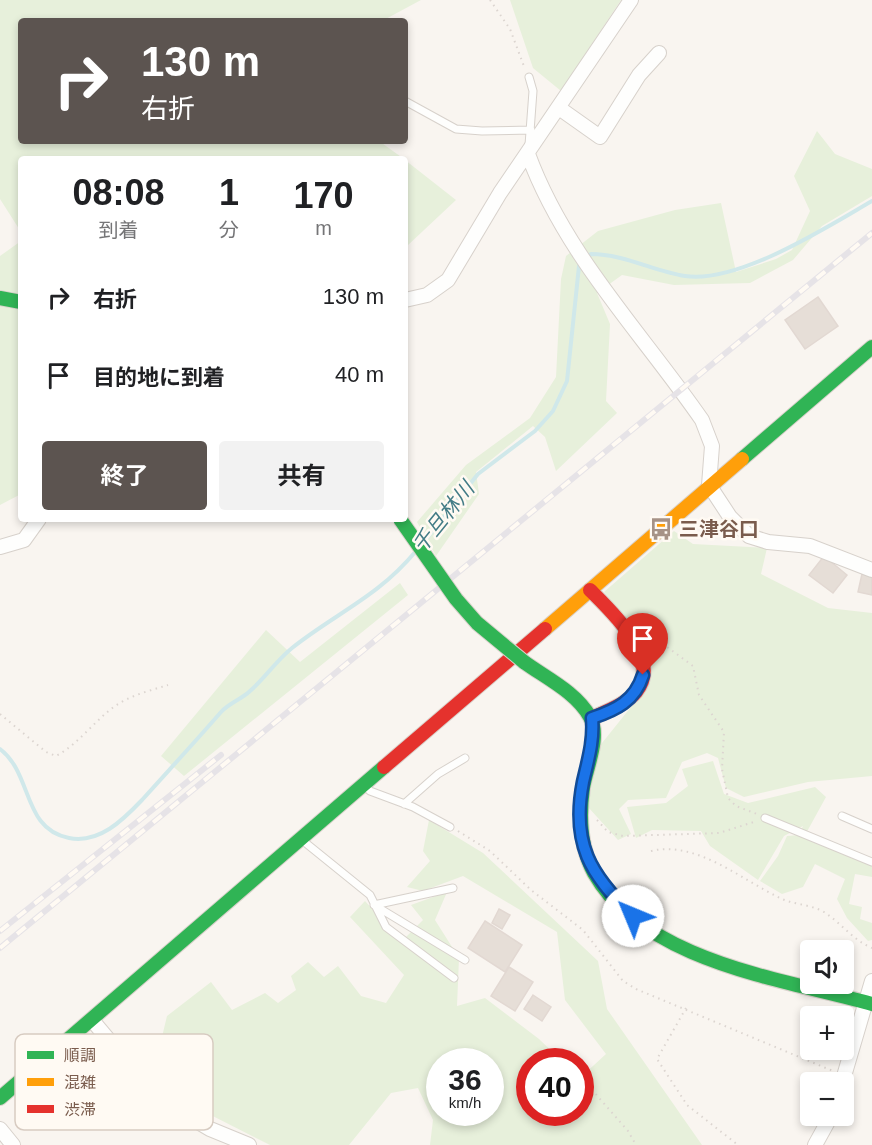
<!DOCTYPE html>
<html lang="ja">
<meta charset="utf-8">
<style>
:root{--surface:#fff;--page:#f2f2f2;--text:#202124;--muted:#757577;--accent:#5c5450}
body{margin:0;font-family:Arial,"Noto Sans JP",sans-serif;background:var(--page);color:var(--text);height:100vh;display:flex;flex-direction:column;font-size:22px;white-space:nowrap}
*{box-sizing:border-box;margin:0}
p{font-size:20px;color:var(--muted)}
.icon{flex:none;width:33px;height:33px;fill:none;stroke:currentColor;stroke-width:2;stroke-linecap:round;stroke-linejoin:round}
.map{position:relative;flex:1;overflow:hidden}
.drawer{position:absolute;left:18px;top:156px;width:390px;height:366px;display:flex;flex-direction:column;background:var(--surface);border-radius:6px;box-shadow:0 3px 9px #0003}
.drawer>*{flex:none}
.guide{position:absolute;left:18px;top:18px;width:390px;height:126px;border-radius:6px;box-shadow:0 3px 9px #0003;background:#5c5450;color:#fff;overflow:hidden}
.fabs{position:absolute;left:800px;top:940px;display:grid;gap:12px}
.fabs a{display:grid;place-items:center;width:54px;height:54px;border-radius:6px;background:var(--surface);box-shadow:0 3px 9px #0003;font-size:30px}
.speed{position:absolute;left:426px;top:1048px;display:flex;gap:12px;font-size:30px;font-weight:700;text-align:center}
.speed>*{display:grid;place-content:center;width:78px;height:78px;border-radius:50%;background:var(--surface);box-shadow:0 3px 9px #0003;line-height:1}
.speed small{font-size:15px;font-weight:400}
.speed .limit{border:9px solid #d22;background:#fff;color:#111}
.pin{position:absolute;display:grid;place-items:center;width:51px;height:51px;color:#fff;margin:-62px -26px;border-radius:50% 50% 50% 0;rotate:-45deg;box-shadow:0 0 6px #0007}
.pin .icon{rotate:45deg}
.me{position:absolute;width:66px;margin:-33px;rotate:315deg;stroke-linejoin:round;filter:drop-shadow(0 0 4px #0008)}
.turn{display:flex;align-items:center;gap:21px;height:126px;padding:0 24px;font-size:27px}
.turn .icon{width:78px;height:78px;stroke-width:2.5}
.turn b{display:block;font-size:42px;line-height:51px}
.eta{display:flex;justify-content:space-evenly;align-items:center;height:102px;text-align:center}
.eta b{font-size:36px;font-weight:700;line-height:42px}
.action{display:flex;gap:12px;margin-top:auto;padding:12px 24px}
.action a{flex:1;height:69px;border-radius:6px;background:var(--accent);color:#fff;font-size:24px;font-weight:700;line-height:69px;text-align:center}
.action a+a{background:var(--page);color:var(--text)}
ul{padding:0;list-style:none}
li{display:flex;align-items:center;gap:18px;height:78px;padding:0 24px}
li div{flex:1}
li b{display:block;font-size:22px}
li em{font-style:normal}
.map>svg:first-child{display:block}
.green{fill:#e7f0db;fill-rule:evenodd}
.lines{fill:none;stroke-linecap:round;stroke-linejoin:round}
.stream{stroke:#d0e8ea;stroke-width:4}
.building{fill:#e6ded7;stroke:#e2d8d2;stroke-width:1.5}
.lane-casing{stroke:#d7d1cb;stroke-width:9}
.street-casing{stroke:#d7d1cb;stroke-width:16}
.fast-casing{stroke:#d9d2cb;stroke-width:16}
.slow-casing{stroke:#d9d2cb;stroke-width:16}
.jam-casing{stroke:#d9d2cb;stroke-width:16}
.path{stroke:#dcd5d0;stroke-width:2;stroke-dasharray:1.5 4.5;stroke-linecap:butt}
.lane{stroke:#fefefd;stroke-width:7}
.street{stroke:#fefefd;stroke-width:14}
.fast{stroke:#30b455;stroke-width:14}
.slow{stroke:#ff9f0a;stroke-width:14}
.jam{stroke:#e5322d;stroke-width:14}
.rail-casing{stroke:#e6e3e7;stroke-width:6}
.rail{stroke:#fffaf3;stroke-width:4;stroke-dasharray:11;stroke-linecap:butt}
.fast-bridge-casing{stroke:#d9d2cb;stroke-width:16;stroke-linecap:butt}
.fast-bridge{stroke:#30b455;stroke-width:14}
.route-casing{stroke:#114b97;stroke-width:15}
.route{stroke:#1a73e8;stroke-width:10}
.labels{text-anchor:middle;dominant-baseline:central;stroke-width:5;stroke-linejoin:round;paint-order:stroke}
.poi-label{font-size:20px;font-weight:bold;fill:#7a5c4d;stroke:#fffaf3;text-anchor:start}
.water-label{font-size:21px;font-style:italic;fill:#437c86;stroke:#fffaf3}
.key{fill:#fffaf3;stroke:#d7cbc1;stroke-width:1.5}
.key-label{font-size:16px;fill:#7a5c4d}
</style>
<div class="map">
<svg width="872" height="1145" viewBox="0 0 872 1145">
<rect width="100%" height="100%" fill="#f9f5f0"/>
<path class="green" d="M0,0H421L382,21H21V141H379L404,159H21V232L0,199Z
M510,0H621L561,91L533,68Z
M817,131L835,154L872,169V196L822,226L793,260L750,283L674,285L622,275L597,293L610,324L606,401L617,413L556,471L545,437L533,426L476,472L479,494L436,556L417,522L466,465L530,418L556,377L561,279L566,256L598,231L675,210L721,203L736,272L776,259L792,250L810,211L794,176Z
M405,160L456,200L407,246H405Z
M21,241V494L0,505V256Z
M674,531L693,544L767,548L761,574L828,608L872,613V776L808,782L744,797L726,788L718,758L707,753L682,762L666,798L628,800L619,809L631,834L618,840L588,807L598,748L639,697L652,671L646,624L628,621L604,592Z
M400,583L408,595L184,776L161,756L266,630L300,662Z
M713,761L724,794L748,803L815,787L826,797L804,837L872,865V877L855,874L849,904L862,907L860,919L872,923V940L868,941L847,918L837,899L845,879L815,864L803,887L782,894L760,881L778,856L787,836L799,835L803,826L784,836L758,880L710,846L701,831L652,830L636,838L627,807L666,803L688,786L682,769Z
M429,820L483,853L598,961L607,1009L702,1145H430L433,1120L418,1088L391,1093L349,1145H270L197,1108L155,1066L167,1016L211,982L232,1010L265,993L278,1003L296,990L291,976L308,962L324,977L338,966L361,996L386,1003L404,975L350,917L365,901L402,941L423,920L411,905L447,892L435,920L459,958L457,1006L485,998L539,1039L563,1062H530V1113H580L581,1077L606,1054L565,1000L557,932L463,876L423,891L407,887L430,861L423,851ZM440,1062H490V1113H440Z"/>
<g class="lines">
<path class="stream" d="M423,543L478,474L535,431L553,411L567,381L579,266L591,254C623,254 654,271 685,276C738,284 827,227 872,201
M0,749C33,774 22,829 69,838C99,844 123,820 142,800C168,771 195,742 221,712C229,703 242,699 250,691C265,678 276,661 292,648C336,613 378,597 416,551"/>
</g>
<path class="building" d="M818,297L838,326L805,349L785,320Z
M824,556L847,575L833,593L809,575Z
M862,574L872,576V595L858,592Z
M499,909L510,915L502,929L492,923Z
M485,921L522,945L505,972L468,948Z
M509,967L533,982L515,1011L491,996Z
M533,995L551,1007L542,1021L524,1009Z"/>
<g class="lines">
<g class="lane-casing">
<path id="lane" d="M529,77L533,91L529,145
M405,101L456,129L482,131L531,130
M365,786L370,791L413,807L450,827
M404,804L438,774L465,758
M842,816L872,829
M765,818L872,862
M302,840L370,895L386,927L454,978
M453,888L374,905L465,960"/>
</g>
<g class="street-casing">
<path id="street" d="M559,108L600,137L639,75L659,53
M528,154C565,255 642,333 702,420L712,446L709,485L730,517L749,536L768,542L810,546L872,570
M405,300L427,295L448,280L500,193L631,0
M0,547L24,540L39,519
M92,1020L118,1051L188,1116L210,1129L249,1145
M842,1083L872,981
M0,1129L13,1145
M815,1145L831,1116"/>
</g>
<g class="fast-casing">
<path id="fast" d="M0,298L21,302
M742,459L872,347
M524,662C546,678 576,692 590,717C601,737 586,768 583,788C579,817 580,847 594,873C644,962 783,979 872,1004
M0,1098L384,767"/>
</g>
<g class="slow-casing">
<path id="slow" d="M545,629L742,459"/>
</g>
<g class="jam-casing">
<path id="jam" d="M590,590C612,612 663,659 636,692C625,705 607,711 592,718
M384,767L545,629"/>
</g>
<path class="path" d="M490,0L510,29L525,69
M648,633L693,666L699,695L724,732L722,769L728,798L736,806L757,814
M0,714L46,752L56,756C78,744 92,724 111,709C127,696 149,691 168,685
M597,820L608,832L623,836L719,833L757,821
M458,831L490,851L531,890L583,930L623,981L636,989L833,1071
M651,851C696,840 742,880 780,898C794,905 810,904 824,912C841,923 853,940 872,948
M686,1008L657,1059L687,1105L738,1145
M580,1076L628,1131L636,1145"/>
<use href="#lane" class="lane"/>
<use href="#street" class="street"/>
<use href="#fast" class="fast"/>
<use href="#slow" class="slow"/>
<use href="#jam" class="jam"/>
<g class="rail-casing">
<path id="rail" d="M0,931L221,755
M0,948L872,233"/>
</g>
<use href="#rail" class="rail"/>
<g class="fast-bridge-casing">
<path id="fast-bridge" d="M400,519L456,599L477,623L524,662"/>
</g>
<use href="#fast-bridge" class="fast-bridge"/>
</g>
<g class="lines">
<g class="route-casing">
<path id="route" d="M633,916C590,875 571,843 583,782C588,760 594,741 592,718C616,710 635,701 643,675"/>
</g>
<use href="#route" class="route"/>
</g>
<defs>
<g id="bus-bare" transform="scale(1.8)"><path d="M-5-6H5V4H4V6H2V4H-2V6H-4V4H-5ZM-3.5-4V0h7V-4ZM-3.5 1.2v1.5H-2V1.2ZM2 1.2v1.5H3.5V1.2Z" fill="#a69286" stroke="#fffaf3" stroke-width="2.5" paint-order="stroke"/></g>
</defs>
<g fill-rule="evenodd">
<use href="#bus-bare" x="661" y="529"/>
</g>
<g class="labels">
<g class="poi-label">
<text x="679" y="529">三津谷口</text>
</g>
<g class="water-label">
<text transform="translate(443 517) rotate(-51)">千旦林川</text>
</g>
</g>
<rect x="15" y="1034" width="198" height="96" rx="9" class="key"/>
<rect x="27" y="1051" width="27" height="8" fill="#30b455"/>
<rect x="27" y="1078" width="27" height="8" fill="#ff9f0a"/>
<rect x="27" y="1105" width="27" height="8" fill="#e5322d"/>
<g class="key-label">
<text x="64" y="1061">順調</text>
<text x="64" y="1088">混雑</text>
<text x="64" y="1115">渋滞</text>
</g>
</svg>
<div class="fabs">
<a><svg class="icon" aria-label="sound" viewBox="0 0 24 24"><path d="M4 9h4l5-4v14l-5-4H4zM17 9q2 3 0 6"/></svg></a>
<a>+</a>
<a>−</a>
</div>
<div class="speed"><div>36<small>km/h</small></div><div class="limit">40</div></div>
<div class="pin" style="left:643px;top:675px;background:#d93025"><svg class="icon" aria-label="arrive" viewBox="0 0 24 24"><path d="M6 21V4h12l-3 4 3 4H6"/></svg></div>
<svg class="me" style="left:633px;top:916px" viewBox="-20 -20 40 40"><circle r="19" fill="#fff"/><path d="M0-13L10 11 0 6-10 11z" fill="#1a73e8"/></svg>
<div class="guide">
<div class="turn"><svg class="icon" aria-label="right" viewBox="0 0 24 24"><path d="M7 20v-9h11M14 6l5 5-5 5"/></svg><div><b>130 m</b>右折</div></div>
</div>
<section class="drawer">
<div class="eta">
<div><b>08:08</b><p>到着</p></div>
<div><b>1</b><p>分</p></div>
<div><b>170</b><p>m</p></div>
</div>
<ul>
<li><svg class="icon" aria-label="right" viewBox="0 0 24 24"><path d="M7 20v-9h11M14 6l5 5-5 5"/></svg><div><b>右折</b></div><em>130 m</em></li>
<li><svg class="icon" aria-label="arrive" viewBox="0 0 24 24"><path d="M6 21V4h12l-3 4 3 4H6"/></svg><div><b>目的地に到着</b></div><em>40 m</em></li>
</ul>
<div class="action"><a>終了</a><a>共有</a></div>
</section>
</div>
